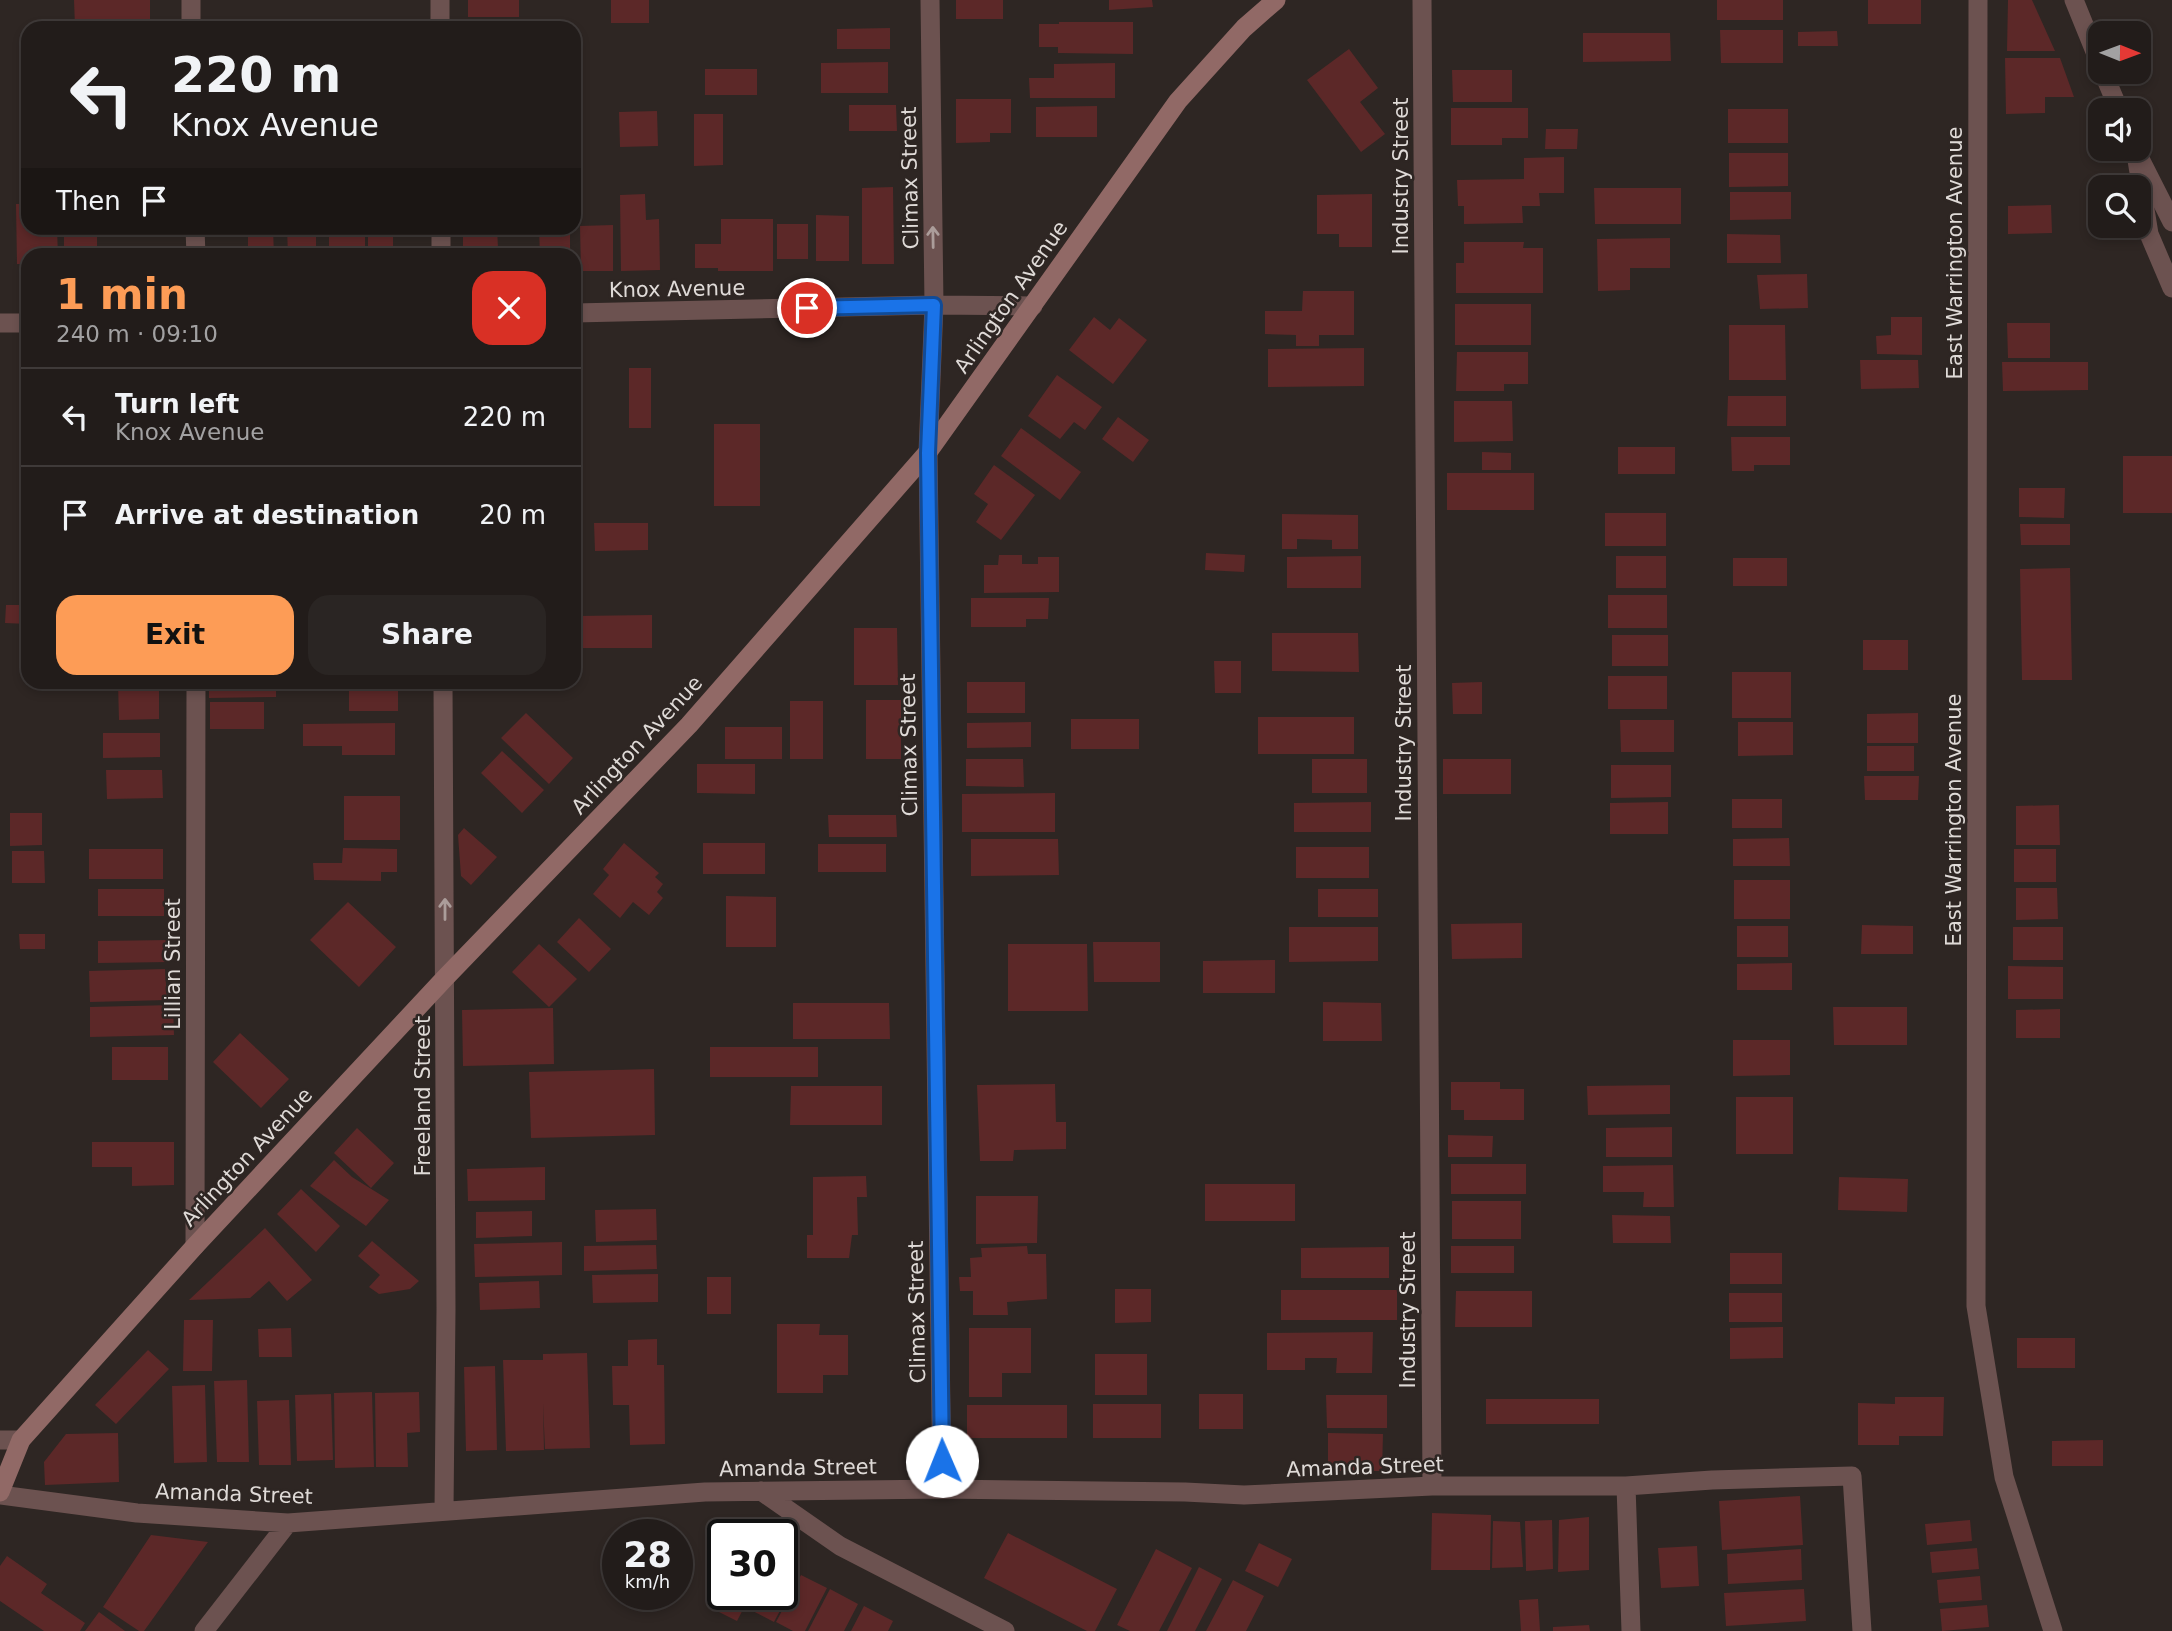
<!DOCTYPE html>
<meta charset="utf-8">
<style>
:root{--surface:#221c1a;--page:#2a2523;--text:#f1f3f6;--muted:#a2a1a2;--line:#3f3a39;--accent:#fd9c56}
body{margin:0;font-family:"DejaVu Sans",sans-serif;background:var(--page);color:var(--text);height:100vh;display:flex;flex-direction:column;font-size:26px;white-space:nowrap}
*{box-sizing:border-box;margin:0}
p{font-size:23px;color:var(--muted)}
.icon{flex:none;width:38px;height:38px;fill:none;stroke:currentColor;stroke-width:2;stroke-linecap:round;stroke-linejoin:round}
.map{position:relative;flex:1;overflow:hidden}
.drawer{position:absolute;left:21px;top:248px;width:560px;height:441px;display:flex;flex-direction:column;background:var(--surface);border-radius:21px;box-shadow:0 4px 10px #0003,0 0 0 2px var(--line)}
.drawer>*{flex:none}
.guide{position:absolute;left:21px;top:21px;width:560px;height:214px;border-radius:21px;box-shadow:0 4px 10px #0003,0 0 0 2px var(--line);background:#221c1a;color:var(--text);overflow:hidden}
.needle{width:46px;rotate:91deg}
.fabs{position:absolute;left:2088px;top:21px;display:grid;gap:14px}
.fabs a{display:grid;place-items:center;width:63px;height:63px;border-radius:14px;background:var(--surface);box-shadow:0 4px 10px #0003,0 0 0 2px var(--line);font-size:35px}
.speed{position:absolute;left:602px;top:1519px;display:flex;gap:14px;font-size:35px;font-weight:700;text-align:center}
.speed>*{display:grid;place-content:center;width:91px;height:91px;border-radius:50%;background:var(--surface);box-shadow:0 4px 10px #0003,0 0 0 2px var(--line);line-height:1}
.speed small{font-size:18px;font-weight:400}
.speed .limit{border:4px solid #111;border-radius:10px;background:#fff;color:#111}
.pin{position:absolute;display:grid;place-items:center;width:60px;height:60px;color:#fff;margin:-30px;border:4px solid #fff;border-radius:50%;box-shadow:0 2px 7px #0007}
.me{position:absolute;width:77px;margin:-38px;rotate:359deg;stroke-linejoin:round;filter:drop-shadow(0 0 5px #0008)}
.turn{display:flex;align-items:center;gap:24px;height:147px;padding:0 35px;font-size:32px}
.turn .icon{width:91px;height:91px;stroke-width:2.5}
.turn b{display:block;font-size:49px;line-height:60px}
.then{display:flex;align-items:center;height:66px;padding:0 35px;background:#0003;gap:14px;font-size:26px}
.round{display:grid;place-items:center;flex:none;width:74px;height:74px;border-radius:21px;background:var(--page)}
.overview{display:flex;align-items:center;justify-content:space-between;height:119px;padding:0 35px}
h1{font-size:42px;font-weight:800;line-height:52px;color:var(--accent)}
.primary-button{display:flex;gap:14px;margin-top:auto;padding:14px 35px}
.primary-button a{flex:1;height:80px;border-radius:21px;background:var(--accent);color:#111;font-size:28px;font-weight:800;line-height:80px;text-align:center}
.primary-button a+a{background:var(--page);color:var(--text)}
ul{padding:0;list-style:none}
li{display:flex;align-items:center;gap:21px;height:98px;padding:0 35px;border-top:2px solid var(--line)}
li div{flex:1}
li b{display:block;font-size:26px}
li em{font-style:normal}
.map>svg:first-child{display:block}
.building{fill:#5c2828}
.lines{fill:none;stroke-linecap:round;stroke-linejoin:round}
.minor{stroke:#6c5250;stroke-width:19}
.tertiary{stroke:#6c5250;stroke-width:19}
.secondary{stroke:#916966;stroke-width:19}
.oneway{stroke:#ab9d9a}
.route-casing{stroke:#114b97;stroke-width:18}
.route{stroke:#1a73e8;stroke-width:12}
.labels{text-anchor:middle;dominant-baseline:central;stroke-width:5;stroke-linejoin:round;paint-order:stroke}
.street-label{font-size:21px;fill:#dfdad7;stroke:#2e2623}
</style>
<div class="map">
<svg width="2172" height="1631" viewBox="0 0 2172 1631">
<rect width="100%" height="100%" fill="#2e2623"/>
<path class="building" d="M74,0H150V27H75Z
M468,0H519V17H468Z
M611,0H649V23H611Z
M956,0H1003V19H956Z
M1109,0H1152L1153,7L1109,10Z
M1717,0H1783V20H1717Z
M1868,0H1921V24H1868Z
M2008,0H2032L2055,51H2007Z
M1059,22H1133V54L1058,53V47H1039V24H1059Z
M890,28V49H837V29Z
M1720,30H1783V63H1721Z
M1837,31L1838,46H1798V32Z
M1583,33H1670L1671,61L1583,62Z
M1349,49L1378,88L1360,102L1385,134L1361,152L1307,80Z
M2005,58H2060L2074,97H2045V113L2006,114Z
M888,62V93H821V63Z
M1115,63V98H1030L1029,78H1054V64Z
M705,69H757V95H705Z
M1452,70H1512V102H1453Z
M956,99H1011V133H990V142L956,143Z
M849,105H896L897,131H849Z
M1097,106V137H1036V107Z
M1451,108H1528V138H1502V145H1451Z
M1728,109H1788V143H1728Z
M657,111L658,146L620,147L619,112Z
M694,114H723V165L694,166Z
M1546,129H1578L1577,149H1545Z
M1729,153H1788V186L1729,187Z
M1564,157V193H1539L1540,206H1522L1523,223L1464,224V206H1458L1457,180L1524,179V158Z
M893,187L894,264H862V188Z
M1594,188H1681V224H1595Z
M1730,192H1791V219L1730,220Z
M645,194L646,220L659,219L660,270L621,271L620,195Z
M1372,194V247H1339V234H1317V195Z
M16,204H28V228H57L58,256H28V264H17Z
M2051,205L2052,233L2008,234V206Z
M816,215L849,216V261H816Z
M721,219H773V271H718V268H695V244H721Z
M777,224H808V259H777Z
M613,225V271H581L580,226Z
M64,228H97V256H64Z
M248,228H273L274,256H248Z
M287,228H316V256H288Z
M329,228H365V256H329Z
M368,228H393V250L368,251Z
M463,228H497L498,248L489,249V256H463Z
M539,228H570V256H540Z
M1727,234L1780,235L1781,263H1727Z
M1670,238V268H1630V290L1598,291L1597,239Z
M1464,242H1524L1523,248H1543V293H1456V263H1464Z
M1807,274L1808,308L1760,309L1757,275Z
M1303,291H1354V335H1319V346H1296V335L1265,334V311H1302Z
M1455,304H1531V345H1455Z
M1094,317L1110,330L1119,318L1147,340L1113,384L1069,350Z
M1891,317H1922V355L1877,354L1876,336L1891,335Z
M2007,323H2050V358H2008Z
M1729,325H1785L1786,380H1729Z
M1364,348V386L1268,387V349Z
M1457,352H1528V384H1504V391H1456Z
M1860,360H1918L1919,388L1861,389Z
M2002,362H2088V390L2003,391Z
M629,368H651V428H629Z
M574,372H582L583,425H574Z
M1057,375L1102,407L1085,430L1074,422L1060,439L1028,416Z
M1728,396H1786V426H1727Z
M1454,401H1512L1513,441L1454,442Z
M1118,417L1149,440L1133,462L1102,439Z
M714,424H760V506H714Z
M1021,428L1081,472L1060,500L1001,456Z
M574,437H582L583,447L574,448Z
M1731,437H1790V465H1754V471H1732Z
M1618,447H1675V474H1618Z
M1482,452L1511,453V470H1482Z
M2123,456H2172V513H2123Z
M994,465L1035,495L1001,540L976,522L988,504L974,494Z
M1447,473H1534V510H1447Z
M2019,488H2065L2064,518L2019,517Z
M1605,513H1666V546H1605Z
M1282,514L1358,515V549H1332V540L1297,539V549H1282Z
M594,523H648V550L595,551Z
M2020,524H2070V545H2021Z
M1206,553L1245,555L1244,572L1205,570Z
M999,555H1022V564H1038V557H1059V592L984,593V565H998Z
M1361,556V588H1287V557Z
M1616,556H1666V588H1616Z
M1733,558H1787V586H1733Z
M2070,568L2072,680H2022L2020,569Z
M1608,595H1667V628H1608Z
M971,598H1049L1048,619H1026V627H971Z
M6,605H28V624L5,623Z
M652,615V648H578L577,616Z
M854,628H897L898,685H854Z
M1272,633H1358L1359,672L1272,671Z
M1612,635H1668V666H1612Z
M1863,640H1908V670H1863Z
M1214,661H1241V693H1215Z
M1732,672H1791V718H1732Z
M1608,676H1667V709H1608Z
M209,682H276V697L209,698Z
M967,682H1025V713H967Z
M1482,682V714H1453L1452,683Z
M118,683H159V719L119,720Z
M398,684V711H349V685Z
M866,700H901V759H866Z
M790,701H823V759H790Z
M210,702H264V729H210Z
M526,713L573,758L549,784L501,738Z
M1918,713V743H1867V714Z
M1258,717H1354V754H1258Z
M1071,719H1139V749H1071Z
M1620,720H1674V752H1621Z
M1031,722V747L967,748V723Z
M1738,722H1793V755L1738,756Z
M395,723V755H342V746H303V724Z
M725,727H782V759H725Z
M103,733H160V757L103,758Z
M1867,746H1914V771H1867Z
M502,751L544,790L522,813L481,773Z
M966,759H1023L1024,787L966,786Z
M1312,759H1367V793H1312Z
M1443,759H1511V794H1443Z
M697,764H755V794L697,793Z
M1611,765H1671V797L1611,798Z
M106,770H162L163,798L107,799Z
M1864,776H1919L1918,800H1865Z
M1055,793V832H962V794Z
M344,796H400V840H344Z
M1732,799H1782V828H1732Z
M1371,802V832H1294V803Z
M1668,802V834H1610V803Z
M2059,805L2060,845H2016V806Z
M10,813H42V845L10,846Z
M828,815H896L897,837H829Z
M464,828L497,857L471,885L461,876L458,835Z
M1789,838L1790,866H1733V839Z
M971,839H1058L1059,875L971,876Z
M624,843L659,873L655,877L663,884L657,892L663,898L649,915L633,902L620,918L593,894L609,875L603,869Z
M703,843H765V874H703Z
M818,844H886V872H818Z
M1296,847H1369V878H1296Z
M343,848L397,849V872H381V881L314,880L313,863H342Z
M89,849H163V879H89Z
M2014,849H2056V882H2014Z
M12,851H44L45,883H12Z
M1734,880H1790V919H1734Z
M2016,888H2057L2058,919L2016,920Z
M98,889H164V916H98Z
M1318,889H1378V917H1318Z
M726,896L776,897V947H726Z
M348,902L396,947L359,987L310,940Z
M579,918L611,949L589,972L557,942Z
M1522,923V958L1452,959L1451,924Z
M1862,925L1913,926V954H1861Z
M1737,926H1788V957H1737Z
M1289,927H1378V961L1289,962Z
M2013,927H2063V960H2013Z
M19,934H45V949H20Z
M170,940V962L98,963V941Z
M1093,942H1160V982H1094Z
M539,944L577,979L549,1007L512,972Z
M1008,944H1087L1088,1011H1008Z
M1275,960V993H1203V961Z
M1792,963V990H1737V964Z
M2008,966L2063,967V999H2008Z
M165,969L167,1000L90,1002L89,971Z
M1323,1002L1381,1003L1382,1041H1323Z
M793,1003H889L890,1039H793Z
M173,1005L174,1035L90,1037V1007Z
M1833,1007H1907V1045H1834Z
M553,1008L554,1064L463,1066L462,1010Z
M2060,1009V1038H2016V1010Z
M240,1033L289,1079L261,1108L213,1062Z
M1733,1040H1790V1075L1733,1076Z
M112,1047H168V1080H112Z
M710,1047H818V1077H710Z
M654,1069L655,1135L531,1138L529,1072Z
M1451,1082H1500V1089H1524V1120H1464V1110H1451Z
M1055,1084L1056,1122H1066V1149L1014,1150L1013,1161H980L977,1085Z
M1670,1085V1114L1588,1115L1587,1086Z
M791,1086H882V1125H790Z
M1736,1097H1793V1154H1736Z
M1672,1127V1157H1606V1128Z
M357,1128L394,1163L371,1188L334,1153Z
M1448,1135L1493,1136L1492,1157H1448Z
M92,1142H174V1185L132,1186V1167H92Z
M334,1160L352,1177L389,1200L366,1226L310,1186Z
M1451,1164H1526V1194H1451Z
M1673,1165L1674,1207H1643L1644,1192H1603V1166Z
M545,1167V1200L468,1201L467,1169Z
M866,1176L867,1197H857L858,1235H852L849,1258H807V1235H813V1177Z
M1839,1177L1908,1179L1907,1212L1838,1210Z
M1205,1184H1295V1221H1205Z
M301,1189L340,1226L316,1252L277,1214Z
M976,1196H1038L1037,1243L976,1244Z
M1452,1201H1521V1239H1452Z
M656,1209L657,1240L596,1242L595,1210Z
M532,1211V1236L476,1238V1212Z
M1612,1215L1670,1216L1671,1243H1613Z
M265,1228L312,1280L287,1301L269,1281L250,1298L189,1300Z
M372,1241L419,1281L410,1289L379,1294L369,1287L380,1275L358,1256Z
M562,1242V1275L475,1277L474,1244Z
M656,1245L657,1269L584,1271V1246Z
M1027,1246L1028,1254H1046L1047,1299L1007,1302L1008,1315H973V1291H960L959,1277H971L970,1258L982,1257L981,1248Z
M1451,1246H1514V1273H1451Z
M1389,1247V1278H1301V1248Z
M1730,1253H1782V1284H1730Z
M658,1274V1302L593,1303L592,1275Z
M707,1277H731V1314H707Z
M539,1281L540,1308L480,1310L479,1283Z
M1115,1289H1151V1322L1115,1323Z
M1281,1290H1397V1320H1281Z
M1456,1291H1532V1327H1455Z
M1729,1293H1782V1322H1729Z
M184,1320H213L212,1371H183Z
M777,1324H820L819,1335H848V1375H823V1393H777Z
M1783,1327V1358L1730,1359V1328Z
M291,1328L292,1357H259L258,1329Z
M969,1328H1031V1373H1002V1397H969Z
M1373,1332L1372,1373H1336L1337,1358H1305V1370H1267V1333Z
M2017,1338H2075V1368H2017Z
M657,1339V1365H664L665,1444L630,1445L629,1405H613L612,1366H628V1340Z
M148,1350L169,1369L116,1424L95,1405Z
M587,1353L590,1448L545,1449L543,1403L544,1450L506,1451L503,1360H543V1354Z
M1095,1354H1147V1395H1095Z
M495,1366L497,1450L466,1451L464,1367Z
M247,1380L249,1462H217L214,1381Z
M205,1385L207,1462L174,1463L172,1386Z
M372,1392L374,1467L335,1468L334,1393Z
M419,1392L420,1432L407,1433L408,1467H376L375,1393Z
M331,1394L333,1460L297,1461L295,1395Z
M1199,1394H1243V1429H1199Z
M1326,1395H1387V1428H1327Z
M1895,1397H1944L1943,1436H1899V1445H1858V1403L1895,1404Z
M1486,1399H1599V1424H1486Z
M289,1400L291,1465H259L257,1401Z
M1093,1404H1161V1438H1093Z
M967,1405H1067V1438H967Z
M118,1433L119,1482L45,1485L44,1462L66,1434Z
M1328,1433L1383,1434L1382,1471H1328Z
M2103,1440V1466H2052V1441Z
M1800,1496L1803,1545L1722,1550L1719,1501Z
M1432,1513L1491,1515L1490,1570H1431Z
M1589,1517V1570L1558,1572L1559,1520Z
M1552,1520L1553,1569L1526,1571L1525,1521Z
M1970,1520L1972,1541L1927,1545L1925,1524Z
M1493,1521L1520,1522L1523,1567L1492,1568Z
M1008,1533L1117,1589L1095,1631H1087L984,1578Z
M151,1535L208,1542L144,1631H139L103,1607Z
M1259,1543L1292,1559L1278,1587L1245,1571Z
M1697,1546L1699,1586L1661,1588L1658,1548Z
M1977,1548L1979,1569L1932,1573L1930,1552Z
M1156,1549L1192,1568L1159,1631H1130L1117,1625Z
M1801,1549L1802,1580L1728,1584L1727,1554Z
M7,1556L47,1584L41,1593L85,1623L80,1631H44L0,1601V1566Z
M782,1564L800,1573L774,1622L745,1607L752,1594H782Z
M1199,1567L1222,1579L1195,1631H1167Z
M801,1575L827,1588L805,1631H793L776,1622Z
M1980,1576L1982,1600L1939,1603L1937,1580Z
M1233,1580L1264,1596L1246,1631H1206Z
M723,1581V1594H751L737,1621L709,1607Z
M830,1589L858,1604L844,1631H808Z
M1804,1589L1806,1621L1726,1626L1724,1593Z
M1538,1599L1540,1631H1521L1519,1600Z
M1987,1605L1989,1627L1942,1631L1940,1609Z
M864,1606L893,1621L888,1631H851Z
M99,1612L125,1631H85Z
M1589,1625L1590,1631H1553V1627Z"/>
<g class="lines">
<path class="minor" d="M191,0V28
M440,0V28
M930,0L934,305L928,452L942,1489
M1422,0L1432,1486
M1978,0L1976,1306L2004,1477L2053,1631
M2136,154L2149,234L2172,288
M195,228L196,256
M441,228V256
M574,313L934,305L1033,306
M0,323H28
M443,682L446,1309L444,1510
M195,1246L196,682
M1626,1486L1631,1631
M761,1491L840,1546L1005,1631
M0,1495L137,1513L288,1523L705,1492L942,1489L1185,1492L1244,1495L1432,1486H1626L1712,1480L1852,1476L1862,1631
M204,1631L288,1523"/>
<path class="tertiary" d="M2074,0L2100,64
M2103,72L2119,110
M2135,149L2172,222
M0,1440H21"/>
<path class="secondary" d="M0,1492L21,1440L195,1246L445,978L689,725L928,452L1178,101L1244,28L1276,0"/>
</g>
<defs><path id="oneway-shaft" d="M-6 0H5M1.5-3L5.5 0L1.5 3" fill="none" stroke-width="1.6" stroke-linecap="round" stroke-linejoin="round" transform="scale(1.75)"/></defs>
<g class="oneway">
<use href="#oneway-shaft" transform="translate(933 237) rotate(-91)"/>
<use href="#oneway-shaft" transform="translate(445 909) rotate(-90)"/>
</g>
<g class="lines">
<g class="route-casing">
<path id="route" d="M807,308L934,305L928,453L942,1461"/>
</g>
<use href="#route" class="route"/>
</g>
<g class="labels">
<g class="street-label">
<text transform="translate(1401 176) rotate(-90)">Industry Street</text>
<text transform="translate(910 178) rotate(-91)">Climax Street</text>
<text transform="translate(1955 253) rotate(-90)">East Warrington Avenue</text>
<text transform="translate(677 289) rotate(-1)">Knox Avenue</text>
<text transform="translate(1011 297) rotate(-55)">Arlington Avenue</text>
<text transform="translate(1404 743) rotate(-90)">Industry Street</text>
<text transform="translate(637 745) rotate(-47)">Arlington Avenue</text>
<text transform="translate(909 745) rotate(-91)">Climax Street</text>
<text transform="translate(1954 820) rotate(-90)">East Warrington Avenue</text>
<text transform="translate(173 964) rotate(-90)">Lillian Street</text>
<text transform="translate(423 1096) rotate(-90)">Freeland Street</text>
<text transform="translate(247 1157) rotate(-47)">Arlington Avenue</text>
<text transform="translate(1408 1310) rotate(-90)">Industry Street</text>
<text transform="translate(917 1312) rotate(-91)">Climax Street</text>
<text transform="translate(1365 1467) rotate(-2)">Amanda Street</text>
<text transform="translate(798 1468) rotate(-1)">Amanda Street</text>
<text transform="translate(234 1494) rotate(2)">Amanda Street</text>
</g>
</g>
</svg>
<div class="fabs">
<a><svg class="needle" viewBox="-14 -14 28 28"><path d="M0-13l5 13h-10z" fill="#e53935"/><path d="M0 13l5-13h-10z" fill="#a2a1a2"/></svg></a>
<a><svg class="icon" aria-label="sound" viewBox="0 0 24 24"><path d="M4 9h4l5-4v14l-5-4H4zM17 9q2 3 0 6"/></svg></a>
<a><svg class="icon" aria-label="search" viewBox="0 0 24 24"><circle cx="10" cy="10" r="6"/><path d="M15 15l6 6"/></svg></a>
</div>
<div class="speed"><div>28<small>km/h</small></div><div class="limit">30</div></div>
<div class="pin" style="left:807px;top:308px;background:#d93025"><svg class="icon" aria-label="arrive" viewBox="0 0 24 24"><path d="M6 21V4h12l-3 4 3 4H6"/></svg></div>
<svg class="me" style="left:942px;top:1461px" viewBox="-20 -20 40 40"><circle r="19" fill="#fff"/><path d="M0-13L10 11 0 6-10 11z" fill="#1a73e8"/></svg>
<div class="guide">
<div class="turn"><svg class="icon" aria-label="left" viewBox="0 0 24 24"><path d="M17 20v-9H6M10 6l-5 5 5 5"/></svg><div><b>220 m</b>Knox Avenue</div></div>
<div class="then">Then<svg class="icon" aria-label="arrive" viewBox="0 0 24 24"><path d="M6 21V4h12l-3 4 3 4H6"/></svg></div>
</div>
<section class="drawer">
<div class="overview"><div><h1>1 min</h1><p>240 m · 09:10</p></div><a class="round" style="background:#d93025;color:#fff"><svg class="icon" aria-label="close" viewBox="0 0 24 24"><path d="M6 6l12 12M18 6L6 18"/></svg></a></div>
<ul>
<li><svg class="icon" aria-label="left" viewBox="0 0 24 24"><path d="M17 20v-9H6M10 6l-5 5 5 5"/></svg><div><b>Turn left</b><p>Knox Avenue</p></div><em>220 m</em></li>
<li><svg class="icon" aria-label="arrive" viewBox="0 0 24 24"><path d="M6 21V4h12l-3 4 3 4H6"/></svg><div><b>Arrive at destination</b></div><em>20 m</em></li>
</ul>
<div class="primary-button"><a>Exit</a><a>Share</a></div>
</section>
</div>
